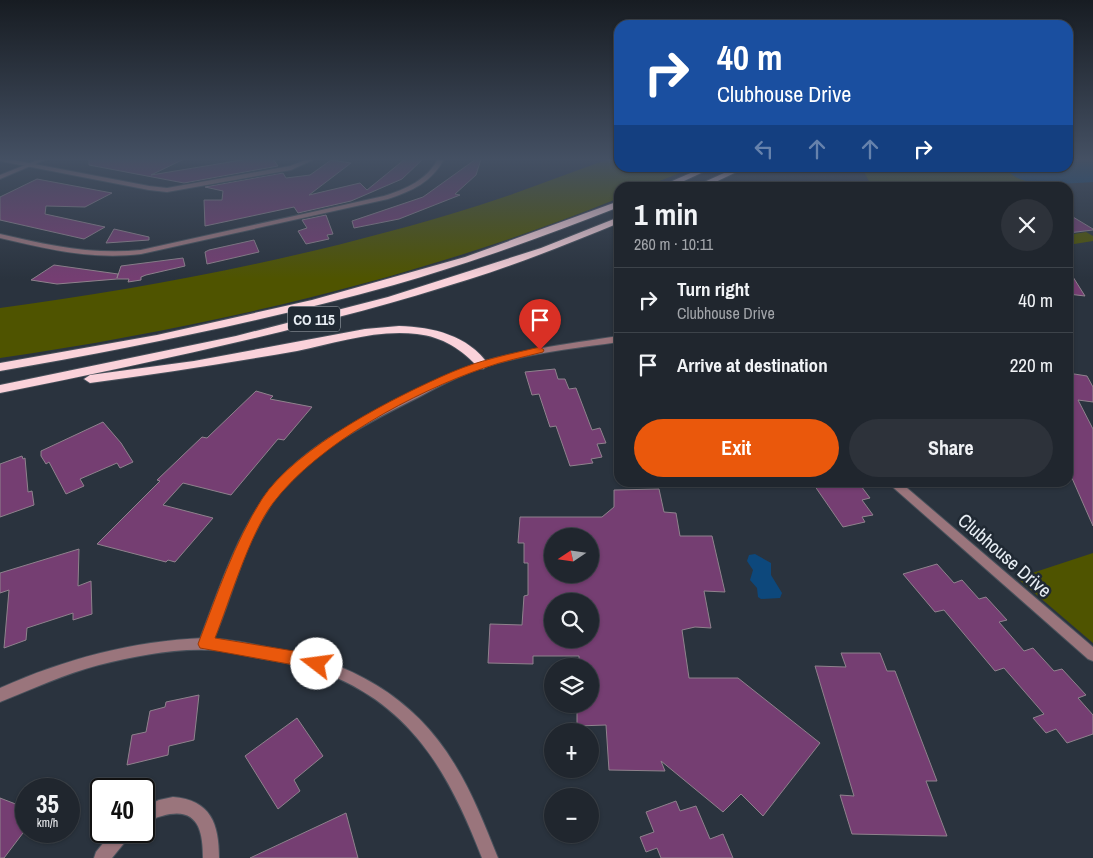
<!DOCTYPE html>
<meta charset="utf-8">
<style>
:root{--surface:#20262e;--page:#2d323a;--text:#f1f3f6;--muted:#a2a5aa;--line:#3d434a;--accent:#ea580c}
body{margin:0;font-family:"Archivo Narrow",sans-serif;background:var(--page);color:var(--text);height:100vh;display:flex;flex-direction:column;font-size:19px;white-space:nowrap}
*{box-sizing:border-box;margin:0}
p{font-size:16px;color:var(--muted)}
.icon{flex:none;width:28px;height:28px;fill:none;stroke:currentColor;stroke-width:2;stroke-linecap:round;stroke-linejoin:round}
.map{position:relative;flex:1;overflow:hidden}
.details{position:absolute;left:614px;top:182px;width:459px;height:305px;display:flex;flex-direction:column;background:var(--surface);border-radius:15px;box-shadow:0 1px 4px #0004,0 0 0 1px var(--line)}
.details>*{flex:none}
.banner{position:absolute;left:614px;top:20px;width:459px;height:152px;border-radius:15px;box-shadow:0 1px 4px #0004,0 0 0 1px var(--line);background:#1a4fa0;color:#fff;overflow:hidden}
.needle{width:32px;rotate:257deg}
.buttons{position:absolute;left:544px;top:528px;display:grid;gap:10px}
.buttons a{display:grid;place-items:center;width:55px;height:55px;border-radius:50%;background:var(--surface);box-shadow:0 1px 4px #0004,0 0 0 1px var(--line);font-size:25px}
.speed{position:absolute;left:15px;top:778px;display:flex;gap:10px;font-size:25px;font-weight:700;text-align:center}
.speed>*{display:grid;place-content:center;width:65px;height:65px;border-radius:50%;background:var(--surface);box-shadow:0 1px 4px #0004,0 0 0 1px var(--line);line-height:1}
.speed small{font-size:12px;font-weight:400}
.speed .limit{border:2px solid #111;border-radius:8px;background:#fff;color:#111}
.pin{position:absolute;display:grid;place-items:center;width:42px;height:42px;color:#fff;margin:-51px -21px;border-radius:50% 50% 50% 0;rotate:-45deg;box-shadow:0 0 5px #0007}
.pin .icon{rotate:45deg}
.me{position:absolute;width:55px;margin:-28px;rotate:285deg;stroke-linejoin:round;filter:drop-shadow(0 0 4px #0008)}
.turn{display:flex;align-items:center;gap:18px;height:105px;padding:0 20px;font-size:22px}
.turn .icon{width:65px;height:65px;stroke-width:2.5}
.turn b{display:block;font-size:35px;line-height:42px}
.lanes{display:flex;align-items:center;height:48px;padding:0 20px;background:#0003;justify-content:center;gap:25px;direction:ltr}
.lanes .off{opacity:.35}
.round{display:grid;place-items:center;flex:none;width:52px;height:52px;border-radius:26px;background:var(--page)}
.summary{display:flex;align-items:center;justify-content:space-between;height:85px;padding:0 20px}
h1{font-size:30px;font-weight:800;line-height:38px}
.button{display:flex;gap:10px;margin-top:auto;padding:10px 20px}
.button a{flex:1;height:58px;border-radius:30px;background:var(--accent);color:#fff;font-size:20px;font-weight:800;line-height:58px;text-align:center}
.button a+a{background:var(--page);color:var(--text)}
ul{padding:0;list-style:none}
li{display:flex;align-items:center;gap:15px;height:65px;padding:0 20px;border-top:1px solid var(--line)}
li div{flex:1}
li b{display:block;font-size:19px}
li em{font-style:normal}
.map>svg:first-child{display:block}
.green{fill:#4f5400}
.water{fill:#0d487c}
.building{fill:#753e72;stroke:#8f828d;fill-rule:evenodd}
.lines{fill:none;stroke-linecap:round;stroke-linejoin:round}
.minor-casing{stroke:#48515b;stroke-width:2}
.tertiary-casing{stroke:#48515b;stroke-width:2}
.trunk-casing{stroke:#48515b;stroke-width:2}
.minor{fill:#9a757c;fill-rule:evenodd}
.tertiary{fill:#9a757c;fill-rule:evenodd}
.trunk{fill:#fad2da;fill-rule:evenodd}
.route{fill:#ea580c;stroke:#983908}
.labels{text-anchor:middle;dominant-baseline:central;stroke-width:5;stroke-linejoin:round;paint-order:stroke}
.shield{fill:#202933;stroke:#acb3ba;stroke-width:1}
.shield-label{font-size:15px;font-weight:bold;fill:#e8eef4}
.near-street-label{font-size:19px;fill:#e8eef4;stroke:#202933}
</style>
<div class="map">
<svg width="1093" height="858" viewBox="0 0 1093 858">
<rect width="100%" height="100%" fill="#2a333e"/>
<path class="green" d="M609,159H619V168H693L644,187L619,188V198C422,278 210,327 0,358V308C161,286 325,254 480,205C524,191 566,174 609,159Z
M862,168H1007L1013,174L1040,187H872Z
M1086,232L1093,236V241L1068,245V235Z
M1093,553V643L1017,578Z"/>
<path class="water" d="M1068,159H1093V182C1074,183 1016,190 1007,168H1068Z
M755,554L771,563V575L782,593L780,598L761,599L758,597L757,588L750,580L753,570L747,561L749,555Z"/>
<path class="building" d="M89,159H184L151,175L248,159H273L278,166L184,183L89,165Z
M405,159H423L402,179L351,201L298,213L294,207L205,226L204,200H222L223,191L205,187L283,173L286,178L310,175L331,160L351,163L309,195L360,183L367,190Z
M476,159H481L476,175L455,194L460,195L399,219L354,228L352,221L423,197Z
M37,179L112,193L85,207L46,206L45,214L105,227L84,239L0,220V197Z
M1068,214L1093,229V230L1068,233Z
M326,215L333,234L327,235L329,239L306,244L298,231L307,228L302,220Z
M114,229L149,237V240L106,243Z
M254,240L259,252L207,264L205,252L209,250Z
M183,258L185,266L146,275L141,277V280L128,282L129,279H117L57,284L31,280L54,265L118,274L117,278L121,266Z
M1068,269L1085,296L1068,294Z
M555,369L558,379H565L569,389L576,388L592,430L600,428L606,443L597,444L602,457L591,459L593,463L570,466L556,426L550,427L539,394L532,395L525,372Z
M1068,373L1087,376L1093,387V402L1078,400L1093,429V526L1068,469Z
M256,391L273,396L270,399L312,407L284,440L278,439L231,495L183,483L163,505L213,518L175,562L168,560L166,562L97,544L160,481L157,480L202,437L207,438Z
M103,422L121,443L133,462L120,468L117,463L80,479L84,486L66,494L49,462L46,464L41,456V451Z
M22,456L23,459L25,458L28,492L32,491L34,505L0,517V464Z
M812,482H858L870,498L862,500L873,515L862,517L865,522L843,527Z
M659,489L664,512L676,513L680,536H712L725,592L704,591L711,628L695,627L682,630L689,678H738L820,743L763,816L741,794L723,812L661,761L665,771L609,770L606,725L577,726V704H590V666H579V656H533V664L488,663L490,624L522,625L524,596L528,595V563H524V543H518L520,517H602L614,507V490ZM552,536H590V574H552ZM552,601H590V639H552Z
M79,549L78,586L91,581L92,614L73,620V613L27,628L26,640L4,648L9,590L0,593V573Z
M937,564L954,583L962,580L979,599L986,597L1007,620L999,622L1024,651L1033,648L1054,671L1062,669L1086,695L1078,698L1093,715V734L1067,743L1056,729L1046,733L1033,718L1044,714L1004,668L995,671L944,610L935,612L903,574Z
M841,653H880L887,671H895L937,781H926L947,836L852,834L840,795L854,796L815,666L846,667Z
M199,695L194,740L169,746L168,755L127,765L132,735L146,732L150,711L165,707L166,702Z
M297,718L323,756L294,780L300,791L278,809L245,756Z
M0,798L26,808V829L4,858H0Z
M676,801L680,811L696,806L710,839L723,834L733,858H661L657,848L646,852L640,837L654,832L646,812Z
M346,813L358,858H250Z"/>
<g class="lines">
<g class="minor-casing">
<path id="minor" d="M0,159H8L149,186L167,188L290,166L308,159H315L291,170L167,192L149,190L0,161Z
M438,159H444C432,182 412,191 388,199L141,254C92,260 47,249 0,238V234C47,245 92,255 141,250L384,196C406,189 427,180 438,159Z
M619,336V342C575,348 531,353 488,366C464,373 441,385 419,397C365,424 305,454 271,505C241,549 232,601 210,648L205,650L200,648L198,644C217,595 233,543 263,499C298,449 356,421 409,394C432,383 456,370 481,362C526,349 573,343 619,336Z
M887,482H900L1093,647V661L1088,659Z
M173,797C211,800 219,824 219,858H203C203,829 197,806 162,816C156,817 150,821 144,823V807L159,800Z
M113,831H131L129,837L112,858H94L96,852Z"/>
</g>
<g class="tertiary-casing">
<path id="tertiary" d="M40,159H47L0,179V175Z
M204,638C227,638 250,644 272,648C349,661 414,696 455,765C473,794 485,826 498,858H482C452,781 417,713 337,678C314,668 288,663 264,659C246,656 229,651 211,650C174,648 135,656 99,665C64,674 33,689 0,702V688C65,659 132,641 204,638Z"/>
</g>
<g class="trunk-casing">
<path id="trunk" d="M702,168H712L669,188H656Z
M735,168H745L703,188H691Z
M619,201V207C545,236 471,263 394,285C265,321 133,348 0,371V363L157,335L312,300L465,257Z
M619,217V223C570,243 521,263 470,279C316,328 158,361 0,393V385L236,336L388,297L541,248Z
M399,326C433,327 468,335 489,365L483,369L479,368C461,349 443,337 417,334C377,329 336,343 297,351C228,363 159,374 90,383L84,379L90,375L194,361L365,329Z"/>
</g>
<use href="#minor" class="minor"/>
<use href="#tertiary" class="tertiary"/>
<use href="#trunk" class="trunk"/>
</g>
<linearGradient id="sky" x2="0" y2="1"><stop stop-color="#171c22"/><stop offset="0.57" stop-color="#445063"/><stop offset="1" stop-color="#445063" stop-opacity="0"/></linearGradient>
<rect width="1093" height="279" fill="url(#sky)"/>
<path class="route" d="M540,347L544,350L543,352C524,357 503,361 484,368C414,392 319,443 273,503C249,535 230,600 215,638L300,652L322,659L325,664L322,669L317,671L300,666L200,648L198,644C217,595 234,543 262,499C296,447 396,396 452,372C480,360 510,354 540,347Z"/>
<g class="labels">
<rect class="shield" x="288" y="306.5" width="52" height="25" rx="4"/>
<g class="shield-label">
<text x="314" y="319">CO 115</text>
</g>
<g class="near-street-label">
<text transform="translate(1005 555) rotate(41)">Clubhouse Drive</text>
</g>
</g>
</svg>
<div class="buttons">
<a><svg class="needle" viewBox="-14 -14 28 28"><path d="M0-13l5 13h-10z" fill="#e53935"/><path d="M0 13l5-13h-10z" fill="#a2a5aa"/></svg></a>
<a><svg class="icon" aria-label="search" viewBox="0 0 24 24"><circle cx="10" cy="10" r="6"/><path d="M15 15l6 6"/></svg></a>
<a><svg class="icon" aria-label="layers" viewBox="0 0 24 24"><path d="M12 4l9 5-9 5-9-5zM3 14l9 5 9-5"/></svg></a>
<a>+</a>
<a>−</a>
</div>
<div class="speed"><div>35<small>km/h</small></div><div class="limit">40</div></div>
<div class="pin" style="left:540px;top:350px;background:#d93025"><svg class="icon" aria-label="arrive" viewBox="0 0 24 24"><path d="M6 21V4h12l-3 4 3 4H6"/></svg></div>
<svg class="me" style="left:317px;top:664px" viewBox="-20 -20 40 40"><circle r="19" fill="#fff"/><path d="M0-13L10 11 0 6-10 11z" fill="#ea580c"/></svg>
<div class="banner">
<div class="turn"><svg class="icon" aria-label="right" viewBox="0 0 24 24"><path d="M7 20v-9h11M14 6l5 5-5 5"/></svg><div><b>40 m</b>Clubhouse Drive</div></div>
<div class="lanes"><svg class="icon off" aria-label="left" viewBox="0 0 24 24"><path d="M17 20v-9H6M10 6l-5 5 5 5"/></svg><svg class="icon off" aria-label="ahead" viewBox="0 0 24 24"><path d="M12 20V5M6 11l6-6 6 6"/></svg><svg class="icon off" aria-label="ahead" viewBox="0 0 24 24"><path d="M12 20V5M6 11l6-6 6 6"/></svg><svg class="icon" aria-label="right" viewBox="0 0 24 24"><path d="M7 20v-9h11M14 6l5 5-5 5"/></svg></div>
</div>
<section class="details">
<div class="summary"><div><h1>1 min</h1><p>260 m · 10:11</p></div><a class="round"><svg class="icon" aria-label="close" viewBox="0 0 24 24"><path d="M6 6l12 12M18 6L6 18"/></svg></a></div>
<ul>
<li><svg class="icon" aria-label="right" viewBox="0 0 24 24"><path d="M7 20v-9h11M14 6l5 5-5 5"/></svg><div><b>Turn right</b><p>Clubhouse Drive</p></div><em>40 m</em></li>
<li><svg class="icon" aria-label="arrive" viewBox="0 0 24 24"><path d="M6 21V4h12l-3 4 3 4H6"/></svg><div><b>Arrive at destination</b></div><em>220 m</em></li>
</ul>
<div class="button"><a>Exit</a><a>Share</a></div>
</section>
</div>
